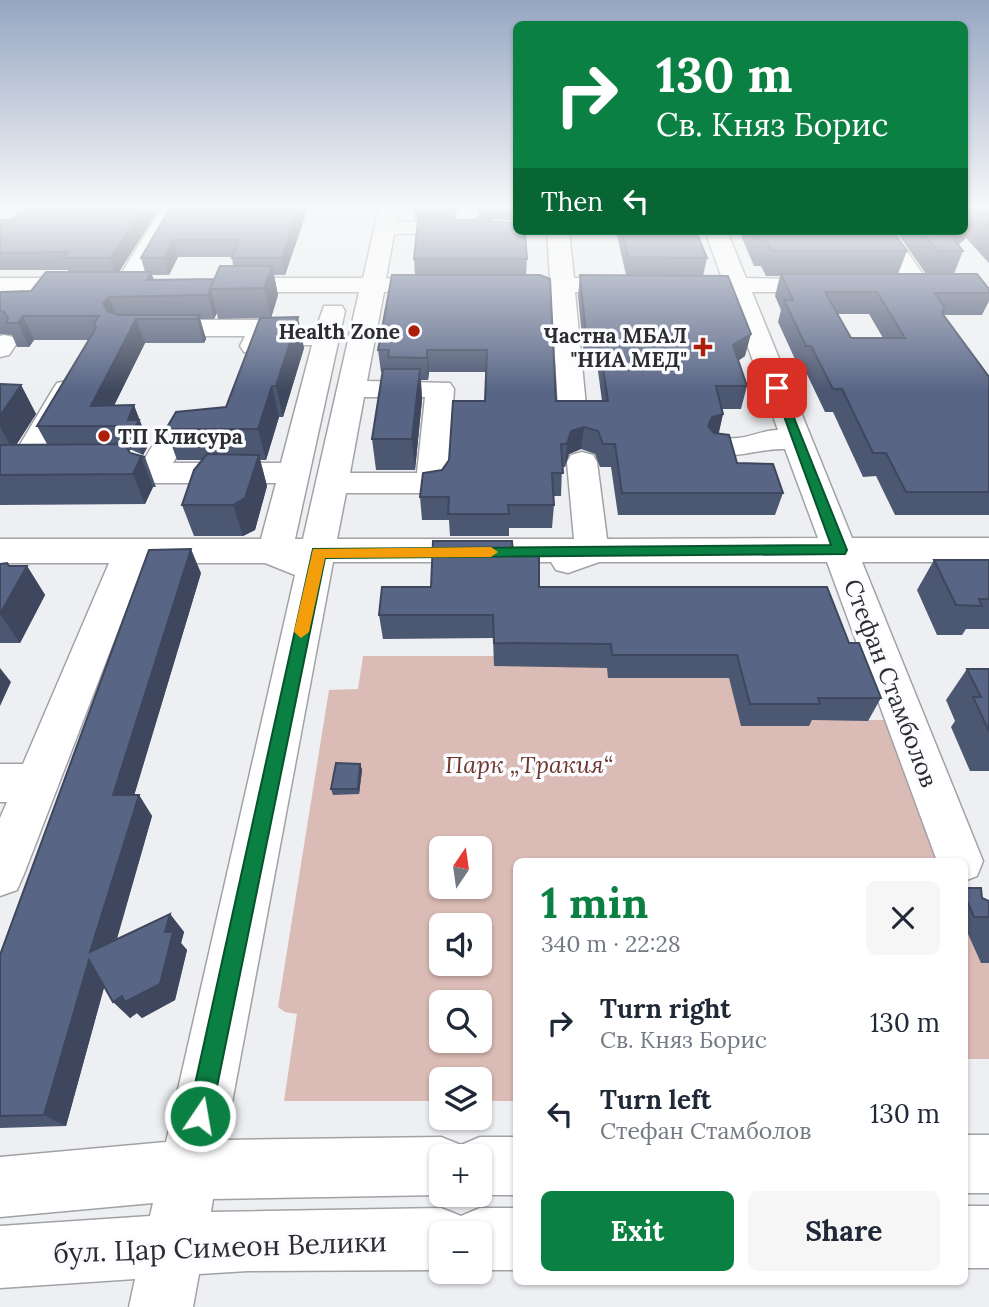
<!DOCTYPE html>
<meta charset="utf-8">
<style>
:root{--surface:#fff;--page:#f6f6f7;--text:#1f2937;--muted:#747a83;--accent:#0b8043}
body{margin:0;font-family:Lora,serif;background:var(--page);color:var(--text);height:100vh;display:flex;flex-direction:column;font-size:26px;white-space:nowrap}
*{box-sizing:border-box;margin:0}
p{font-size:23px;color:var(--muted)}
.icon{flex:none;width:38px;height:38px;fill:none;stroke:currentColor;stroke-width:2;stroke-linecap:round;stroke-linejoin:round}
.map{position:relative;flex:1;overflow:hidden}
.panel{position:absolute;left:513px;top:858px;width:455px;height:427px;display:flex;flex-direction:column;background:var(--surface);border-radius:10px;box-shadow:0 2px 5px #0004}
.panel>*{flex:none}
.top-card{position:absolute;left:513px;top:21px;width:455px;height:214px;border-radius:10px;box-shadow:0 2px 5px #0004;background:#0b8043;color:#fff;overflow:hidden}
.needle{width:46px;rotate:13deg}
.tools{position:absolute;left:429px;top:836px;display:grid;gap:14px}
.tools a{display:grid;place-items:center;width:63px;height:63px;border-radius:10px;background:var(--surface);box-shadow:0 2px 5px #0004;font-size:35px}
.pin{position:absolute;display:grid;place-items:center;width:60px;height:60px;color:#fff;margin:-30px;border-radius:14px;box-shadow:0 4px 10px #0006}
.me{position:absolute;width:77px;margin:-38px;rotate:12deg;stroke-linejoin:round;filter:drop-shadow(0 0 5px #0008)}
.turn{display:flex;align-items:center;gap:24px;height:147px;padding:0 28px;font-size:32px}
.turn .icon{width:91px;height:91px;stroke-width:2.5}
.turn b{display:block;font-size:49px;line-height:60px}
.then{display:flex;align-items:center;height:66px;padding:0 28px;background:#0003;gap:14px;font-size:26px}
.round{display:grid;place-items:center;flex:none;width:74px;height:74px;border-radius:10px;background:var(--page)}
.headline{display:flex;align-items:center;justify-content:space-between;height:119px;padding:0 28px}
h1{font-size:42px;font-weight:800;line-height:52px;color:var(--accent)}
.primary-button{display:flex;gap:14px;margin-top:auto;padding:14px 28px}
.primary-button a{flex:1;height:80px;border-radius:10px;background:var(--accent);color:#fff;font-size:28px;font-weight:800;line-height:80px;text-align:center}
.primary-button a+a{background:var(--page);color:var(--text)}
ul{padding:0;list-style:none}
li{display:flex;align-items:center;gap:21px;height:91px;padding:0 28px}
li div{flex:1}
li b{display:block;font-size:26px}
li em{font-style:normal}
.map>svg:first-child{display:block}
.green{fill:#dbbbb5;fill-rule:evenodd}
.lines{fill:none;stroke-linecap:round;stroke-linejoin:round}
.minor-casing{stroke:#a1a2a5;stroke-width:3}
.minor{fill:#fff;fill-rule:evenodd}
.wall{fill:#4c5772;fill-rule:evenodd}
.shaded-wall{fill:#3e475d}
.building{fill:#586585;stroke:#3e475d;stroke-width:2;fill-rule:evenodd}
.route{fill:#0b8043;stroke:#07532c;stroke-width:2}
.slow{fill:#f59e0b}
.poi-dot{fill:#ad1e0b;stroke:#fbfcff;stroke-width:2.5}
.labels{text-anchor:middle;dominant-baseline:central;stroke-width:7;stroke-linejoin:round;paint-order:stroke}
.far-poi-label{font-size:21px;font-weight:bold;fill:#2d2d2f;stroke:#fbfcff;text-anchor:end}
.street-label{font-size:24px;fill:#2d2d2f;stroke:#fbfcff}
.park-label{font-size:24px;font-style:italic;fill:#70362c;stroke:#fbfcff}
.near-street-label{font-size:28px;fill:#2d2d2f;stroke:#fbfcff}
</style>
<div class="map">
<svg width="989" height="1307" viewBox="0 0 989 1307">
<rect width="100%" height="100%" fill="#edeff2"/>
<path class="green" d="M363,656H494L607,668L609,678H729L743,726H808L807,720H885L936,861H516V1101H480V1080H441V1101H284L297,1014L285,1012L278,1007L329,690L358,689ZM441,849H480V887H441ZM441,926H480V964H441ZM441,1003H480V1041H441Z
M964,906L989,917V1059H964Z"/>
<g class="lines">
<g class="minor-casing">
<path id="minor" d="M162,208H182L134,290H118L114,285Z
M379,208H399L397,222H457L458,208H478L479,228L476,233L394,234L386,278L403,280L407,285L403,290L384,292L367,381L450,383L454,389L448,483L443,490L432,493H346L337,539H574L567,462L571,455L582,452L593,455L597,462L607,539L818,538L785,449C759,448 737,460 709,453L705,447L709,441C719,438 728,439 738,438C752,437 763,430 778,430L728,292H575L586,406L582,412L572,415L562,412L558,406L551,292H498L490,290L486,285L490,280L550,278L547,231H569L574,278H722L705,231H727L746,278L837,280L841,285L837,290L829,292H752L852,538H989V562H862L983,861L977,876L964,881V861H937L827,562H599L568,573L556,570L551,562H333L225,1140L441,1137L461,1145L480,1137H516V1195H480V1157H441V1195L213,1199L211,1212L441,1208L461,1216L480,1208H516V1270H480V1234H441V1270L248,1271L199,1274L193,1307H129L135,1279L0,1288V1226L150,1216L153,1203L0,1217V1157L166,1142L295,575L265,563H144L24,874L17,890L0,896V818L7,802H0V764H23L109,563H0V539H261L276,483H154L143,480L138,473C157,430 177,409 227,422L232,428L227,434L186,441L173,463H281L312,345H268C260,352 256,355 244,352L240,346L245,336H153L144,333L140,328L144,323L153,320H281L290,323L293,329H316L324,306H342L345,311L295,539H303L359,292H225L217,290L213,285L217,280L225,278H363ZM364,397H425L417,473H350Z
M871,231H893L931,286L927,291H911Z
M0,278H87L95,280L99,285L95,290L87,292H0Z
M4,335L13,337L17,343L9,355L0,357V336Z
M67,381L77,383L81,389L39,463L35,470L24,473L13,470L9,463L53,389L57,383Z
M964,1135H989V1193H964Z
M964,1206H989V1268H964Z"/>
</g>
<use href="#minor" class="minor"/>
</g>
<path class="wall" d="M24,208H160L119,272H145L141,258L170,208H308L285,275H274L278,295L271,318L218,319L217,313L214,319H200L206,339L204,343H145L114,405L144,429L149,444L143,455L132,450H129L130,453L145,457L156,487H153L145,504L0,505V384L21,385L36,414L16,445L47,444L37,426L89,340H34L29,347H17L12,335L0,334V292L31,291L69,272L68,270H0V220H12ZM178,257H232L233,266L214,279L154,280L152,275H169Z
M414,208H456L455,219H415Z
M478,208H516V221L493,219L490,221L527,259L526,275L556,401H602L596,356H584L578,296L580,275H626L616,231H696L707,258L703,276L745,356L738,361L747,386L741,409H722L723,414L718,434L737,463L783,493L775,515H618L611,467H600L595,454L581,449L569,454L565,467H562L561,496H553L554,505L552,528H509V536H450L449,520H422L420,497L449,460L485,401L486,372H429L428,380H421L422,400L415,470H376L372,439L383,372H381L378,350L415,275L414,259L476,220L480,215Z
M964,208H989V263L966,238L958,245L963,251L954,274L989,289V301L982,315H943L989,377V515H895L876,476L863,477L833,412H825L804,368H799L778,322L781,310L775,296L780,276H766L761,266H754L739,231H892L907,251L898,274H926L896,231H964ZM838,314H869L883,338H851Z
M304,348L283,417H279L266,460H260L267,486L255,530L243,536H194L182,505L202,460H177L166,429L226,407Z
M513,552L539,587L849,643L881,698L868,721L812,720L809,726H741L729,678H608L607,668L494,666L493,638L383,639L379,615L431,587Z
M934,560H989V629H966L962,635H937L917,590Z
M0,564L9,566H27L45,595L20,643H0Z
M201,573L134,795H139L152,816L117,939L170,914L184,932L181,943L187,950L175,1000L142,1018L137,1013L130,1018L104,987L66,1126L0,1128V955Z
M967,669H989V771H970L951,727L955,721L946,700Z
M360,764L362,770L359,794L333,795L331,789Z
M964,888L989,901V963H981L968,934H964Z"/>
<path class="shaded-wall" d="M145,208H160L117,275L110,258Z
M299,208H308L285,275L282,258Z
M481,208H493V219L482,226Z
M977,214L966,238L950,251V235L955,231H964V224Z
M173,240L178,257L169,275L164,258Z
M272,266L278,295L271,318L264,288Z
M151,272L159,295L147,280Z
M211,290L217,313L214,319L208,295Z
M109,297L118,320L112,326L103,303Z
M199,315L206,339L204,343L197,319Z
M23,316L34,340L29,347L18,323Z
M298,317L304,348L283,417L276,386Z
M136,319L145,343L104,426L91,406Z
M751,334L745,356L728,367L733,345Z
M427,350L429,372L428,380L427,358Z
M420,369L422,400L415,470L412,439Z
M21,385L36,414L13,450L0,427V416Z
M272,386L279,417L266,460L258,429Z
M134,405L149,444L143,455L128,420Z
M723,414L718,437L708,426L712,417Z
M584,427L581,449L569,454L565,467L567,444L571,431Z
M259,455L267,486L255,530L243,536L233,505Z
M141,457L153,487L145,504L133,474Z
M191,549L201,573L128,816L113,795Z
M27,566L45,595L20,643L0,614Z
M0,668L11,682L0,706Z
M360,764L362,770L359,794L358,789Z
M139,795L152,816L108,969L90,952Z
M170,914L184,932L181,943L187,950L175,1000L142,1018L137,1013L130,1018L113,1002L165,932Z
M89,960L107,977L66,1126L44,1115Z"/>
<path class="building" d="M24,208H145L110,258H63L68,252L0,253V220H12Z
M170,208H299L282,258H232L239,240H173L164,258H141Z
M964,208H989V227L977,214L964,224Z
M480,215L485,221L516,223V231H525L527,259H414L418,220H476Z
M622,231H696L707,258L628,257Z
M755,231H892L907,251H772L767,241H760Z
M922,231H955L950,235L963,251H938Z
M220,266H272L264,288L210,289Z
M46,272H151L147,280L214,279L208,295L109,297L103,303L107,311L118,315H199L197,319H136L91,406L134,405L128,420H139L133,431L122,426H37L96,328L94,323L99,316H23L18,323H6L8,318L4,312L0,311V292L31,291Z
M781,274H977L989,289V293H935L944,307L942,313L989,377V492H906L886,453H873L842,389H833L811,346H806L784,300H793ZM825,292H877L905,338H851Z
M392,275H540L550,279L556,401H608L598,335H586L580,275L728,276L751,334L733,345L747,386H716L723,414L712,417L708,426L714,433L729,435L737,463L773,464L783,493H622L615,444H603L598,431L584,427L571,431L567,444H561L563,473H552L554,505H508L509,514H448L449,497H420L423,473L442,470L449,460L453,401H485L487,350H427V358L388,357L389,350H378Z
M298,317L276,386H272L258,429H166L176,412L226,407L260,318Z
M383,369H420L412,439H372Z
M0,384L21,385L0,416Z
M125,444L130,453L145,457H141L133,474L0,475V445Z
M207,454L259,455L245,498L233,505H182L194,470Z
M433,541H512L513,552L530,551L539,557V587H827L849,643H859L881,698H818L820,704H750L737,655H612L611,644L494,643L493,615H379L382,587H431Z
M191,549L113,795H139L90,952L170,914L165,932H173L160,984L125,1002L122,996L113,1002L89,960L44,1115L0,1116V955L149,550Z
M934,560H989V599H979L982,606L956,605Z
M7,563L9,566H27L0,614V564Z
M967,669H989V731L973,697H981Z
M336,763L360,764L358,789H331Z
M964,888H981L982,898L989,901V917H974L964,894Z"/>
<linearGradient id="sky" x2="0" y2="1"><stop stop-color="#96a6c2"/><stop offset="0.53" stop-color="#f7f8f9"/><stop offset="1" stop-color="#f7f8f9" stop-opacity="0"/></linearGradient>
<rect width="989" height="391" fill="url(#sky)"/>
<path class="route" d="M773,386L782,388L847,550L845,554L325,558L211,1116L208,1124L200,1128L191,1124L188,1116L313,549L831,545Z"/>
<path class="slow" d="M491,547L498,552L491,557L325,558L309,632L301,638L294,632L313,549Z"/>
<g class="poi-dot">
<circle cx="414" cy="331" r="7"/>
<path d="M699.5 336.5h7v7h7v7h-7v7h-7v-7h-7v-7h7z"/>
<circle cx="104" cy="436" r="7"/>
</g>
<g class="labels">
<g class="far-poi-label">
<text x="400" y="331">Health Zone</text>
<text x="687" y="335">Частна МБАЛ<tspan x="687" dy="24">"НИА МЕД"</tspan></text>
<text x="118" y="436" text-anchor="start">ТП Клисура</text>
</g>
<g class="street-label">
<text transform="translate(891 683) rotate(69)">Стефан Стамболов</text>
</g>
<g class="park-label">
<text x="529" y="764">Парк „Тракия“</text>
</g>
<g class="near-street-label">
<text transform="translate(220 1247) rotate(-2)">бул. Цар Симеон Велики</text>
</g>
</g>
</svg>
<div class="tools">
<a><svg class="needle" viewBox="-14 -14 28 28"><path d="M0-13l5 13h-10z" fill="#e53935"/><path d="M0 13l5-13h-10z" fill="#747a83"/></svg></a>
<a><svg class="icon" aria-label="sound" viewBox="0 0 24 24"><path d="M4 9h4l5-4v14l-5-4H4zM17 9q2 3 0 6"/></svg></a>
<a><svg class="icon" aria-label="search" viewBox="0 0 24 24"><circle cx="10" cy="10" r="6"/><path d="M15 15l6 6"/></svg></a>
<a><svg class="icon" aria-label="layers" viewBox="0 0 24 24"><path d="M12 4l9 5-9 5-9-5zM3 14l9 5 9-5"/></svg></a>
<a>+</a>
<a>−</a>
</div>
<div class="pin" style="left:777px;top:388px;background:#d93025"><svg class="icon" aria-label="arrive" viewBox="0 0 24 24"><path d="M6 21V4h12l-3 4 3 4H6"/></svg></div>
<svg class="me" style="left:200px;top:1116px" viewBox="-20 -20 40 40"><circle r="17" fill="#0b8043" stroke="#fff" stroke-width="3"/><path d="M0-11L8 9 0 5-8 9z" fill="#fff"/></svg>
<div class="top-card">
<div class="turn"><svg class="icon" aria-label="right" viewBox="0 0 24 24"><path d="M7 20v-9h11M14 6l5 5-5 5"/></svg><div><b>130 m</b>Св. Княз Борис</div></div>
<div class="then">Then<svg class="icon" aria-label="left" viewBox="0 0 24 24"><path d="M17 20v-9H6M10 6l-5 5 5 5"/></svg></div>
</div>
<section class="panel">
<div class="headline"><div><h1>1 min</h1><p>340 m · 22:28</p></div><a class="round"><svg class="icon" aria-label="close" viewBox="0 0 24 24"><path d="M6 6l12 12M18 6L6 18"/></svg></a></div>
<ul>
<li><svg class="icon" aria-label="right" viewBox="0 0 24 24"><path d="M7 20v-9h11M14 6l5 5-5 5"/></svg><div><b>Turn right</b><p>Св. Княз Борис</p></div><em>130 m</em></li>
<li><svg class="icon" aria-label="left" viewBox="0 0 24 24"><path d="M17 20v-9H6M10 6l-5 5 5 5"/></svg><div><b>Turn left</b><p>Стефан Стамболов</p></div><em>130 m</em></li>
</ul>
<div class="primary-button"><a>Exit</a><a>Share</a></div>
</section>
</div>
